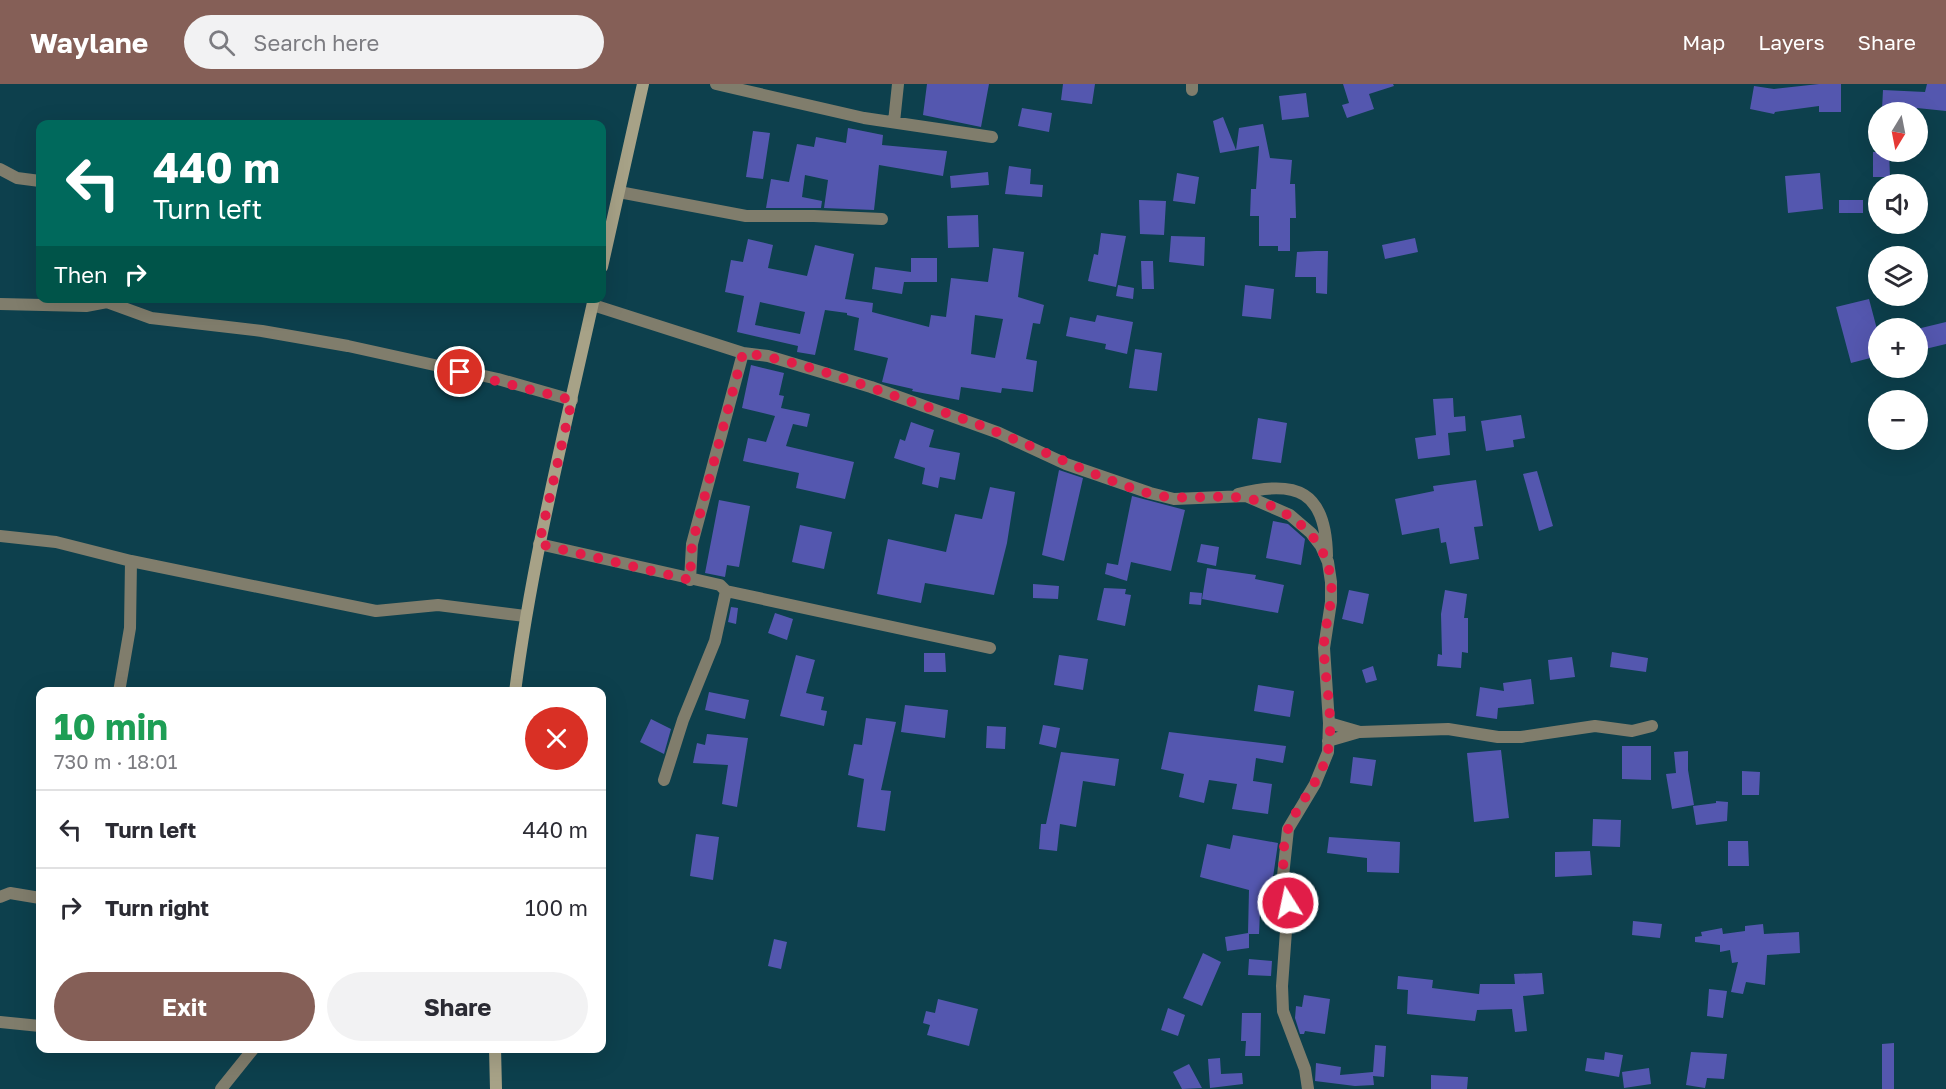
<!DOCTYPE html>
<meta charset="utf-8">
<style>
:root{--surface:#fff;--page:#f2f2f3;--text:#2b2b33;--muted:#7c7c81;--line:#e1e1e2;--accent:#855f57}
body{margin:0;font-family:"Golos Text",sans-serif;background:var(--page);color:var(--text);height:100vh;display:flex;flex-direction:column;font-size:22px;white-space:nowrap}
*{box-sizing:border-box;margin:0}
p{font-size:20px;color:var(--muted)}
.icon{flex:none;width:33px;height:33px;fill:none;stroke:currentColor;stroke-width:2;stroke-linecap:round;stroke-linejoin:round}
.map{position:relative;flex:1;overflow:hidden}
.details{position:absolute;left:36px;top:603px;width:570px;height:366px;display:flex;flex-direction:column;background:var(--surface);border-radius:12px;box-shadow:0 6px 24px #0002}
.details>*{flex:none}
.top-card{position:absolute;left:36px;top:36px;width:570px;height:183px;border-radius:12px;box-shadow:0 6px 24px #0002;background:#00695c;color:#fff;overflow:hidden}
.needle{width:39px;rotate:190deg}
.tools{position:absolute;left:1868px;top:18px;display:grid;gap:12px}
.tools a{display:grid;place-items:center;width:60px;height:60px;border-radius:50%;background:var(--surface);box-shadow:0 6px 24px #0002;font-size:30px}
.pin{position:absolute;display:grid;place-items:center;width:51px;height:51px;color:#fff;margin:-26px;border:3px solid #fff;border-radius:50%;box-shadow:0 2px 6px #0007}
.me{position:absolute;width:66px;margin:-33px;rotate:350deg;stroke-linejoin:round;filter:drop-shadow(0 0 4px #0008)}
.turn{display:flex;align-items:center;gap:21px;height:126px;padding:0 18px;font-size:27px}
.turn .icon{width:78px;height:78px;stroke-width:2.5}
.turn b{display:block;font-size:42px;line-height:51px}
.then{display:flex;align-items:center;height:57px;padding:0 18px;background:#0003;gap:12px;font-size:22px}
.round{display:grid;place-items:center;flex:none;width:63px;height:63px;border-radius:32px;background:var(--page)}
.head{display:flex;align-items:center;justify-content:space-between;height:102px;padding:0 18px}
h1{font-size:36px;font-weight:700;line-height:45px;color:#1e9e55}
.action{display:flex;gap:12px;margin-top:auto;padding:12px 18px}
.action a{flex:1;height:69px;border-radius:36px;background:var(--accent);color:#fff;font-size:24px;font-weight:700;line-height:69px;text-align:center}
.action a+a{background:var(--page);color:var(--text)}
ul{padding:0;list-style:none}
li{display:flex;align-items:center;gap:18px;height:78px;padding:0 18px;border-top:2px solid var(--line)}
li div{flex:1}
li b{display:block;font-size:22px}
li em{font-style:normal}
header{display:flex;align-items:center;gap:36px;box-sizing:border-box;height:84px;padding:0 30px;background:var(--accent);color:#fff}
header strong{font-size:28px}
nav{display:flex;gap:33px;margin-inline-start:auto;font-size:21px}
.search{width:420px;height:54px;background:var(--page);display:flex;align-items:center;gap:15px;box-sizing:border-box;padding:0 21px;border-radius:33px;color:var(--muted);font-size:22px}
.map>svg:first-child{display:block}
.building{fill:#5457af;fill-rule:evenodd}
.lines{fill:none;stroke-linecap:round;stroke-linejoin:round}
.street{stroke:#807d6c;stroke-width:12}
.secondary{stroke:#a7a287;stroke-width:12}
.route{stroke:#e11d48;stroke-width:10;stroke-dasharray:0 18}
</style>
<header>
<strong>Waylane</strong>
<div class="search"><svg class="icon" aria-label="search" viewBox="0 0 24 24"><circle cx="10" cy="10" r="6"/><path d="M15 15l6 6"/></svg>Search here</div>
<nav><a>Map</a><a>Layers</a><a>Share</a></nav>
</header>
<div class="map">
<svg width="1946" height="1005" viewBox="0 0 1946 1005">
<rect width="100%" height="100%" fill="#0d404d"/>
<path class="building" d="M927,0H989L981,43L923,31Z
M1063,0H1095L1092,20L1061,16Z
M1343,0H1393L1394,2L1369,10L1374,25L1347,34L1342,21L1349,19Z
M1819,0H1841V28H1819V22L1775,28L1774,30L1750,25L1754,2L1774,5Z
M1927,0H1946V27L1917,24V27L1882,25L1883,6L1925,8Z
M1306,9L1309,33L1282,36L1279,12Z
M1022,24L1052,29L1049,48L1018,42Z
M1223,33L1236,66L1239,44L1263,40L1270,74L1292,76L1290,100H1295L1296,134H1290V167H1278V162H1259V132H1250L1251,105H1256L1259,62L1220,69L1213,37Z
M848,44L883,51L882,61L947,67L943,92L879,81L874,126L824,124L828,96L805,91L802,113L822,117L821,124H766L771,95L789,98L797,60L814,63L816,53L846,59Z
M753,47L770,49L763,95L746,93Z
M1873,68H1889L1890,93H1873Z
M1009,82L1031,85L1030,100L1043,101L1042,113L1005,110Z
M988,88L989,101L951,104L950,92Z
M1177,89L1199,93L1195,120L1173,117Z
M1820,89L1823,125L1788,129L1785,92Z
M1139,116L1166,117L1164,151L1140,150Z
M1839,116H1863V129H1839Z
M978,131L979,163L948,164L947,132Z
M1101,149L1126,152L1116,203L1088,197L1094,170L1098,171Z
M1171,152L1205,153L1204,182L1169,178Z
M1415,154L1418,168L1385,175L1382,161Z
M748,155L773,161L768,184L807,192L815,161L854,170L845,215L873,219L872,228L929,243L931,231L946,233L951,194L988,198L993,164L1024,168L1018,213L1044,221L1040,240L1033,239L1026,275L1037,277L1033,308L1002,304L1001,309L961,303L959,316L912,307L913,305L882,298L888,274L854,266L859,234L847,231V229L825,226L815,271L797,268L798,262L737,248L744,212L725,208L731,176L743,178ZM760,218L805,228L800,250L755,241ZM975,231L1003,235L995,274L971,270Z
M1316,167H1328L1327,210L1316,209V193H1295L1297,168Z
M911,174H937V198H904L902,210L872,205L875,183L911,188Z
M1141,177H1153L1154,205H1142Z
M1118,201L1134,204L1133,215L1116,212Z
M1245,201L1274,205L1271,235L1242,232Z
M1869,215L1878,249V272L1851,279L1836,223Z
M1097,231L1133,238L1127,270L1105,265L1106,260L1066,252L1070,233L1095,238Z
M1946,238V260L1917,267V245Z
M1135,265L1162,269L1157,307L1129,304Z
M751,281L784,289L779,311L784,312L781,324L810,330L807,343L793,340L786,362L854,378L845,415L796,404L799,389L743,377L748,354L766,358L775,332L742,324Z
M1453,314L1454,333L1465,332L1466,347L1448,349L1450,371L1418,375L1415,354L1436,351L1433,315Z
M1521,331L1525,354L1513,356L1514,363L1486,367L1481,337Z
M1258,334L1287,339L1281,379L1252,375Z
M911,338L934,346L929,363L960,369L955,396L940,393L938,404L922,400L925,384L894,374L900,355L905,357Z
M1059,386L1083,394L1064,477L1042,471Z
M1537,387L1553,442L1539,447L1523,390Z
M1476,396L1483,442L1474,443L1479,475L1450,480L1446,458L1441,459L1439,444L1402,451L1395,415L1434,407L1433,402Z
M990,403L1015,408L1007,459L994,511L925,499L921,519L877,510L888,455L946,468L955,430L982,435Z
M1132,412L1185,426L1171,487L1131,478L1127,497L1105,490L1107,479L1118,481Z
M719,416L750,422L739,483L727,481L725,493L705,489Z
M1273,437L1288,440L1305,455L1301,481L1266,474Z
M800,441L832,448L824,485L792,478Z
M1201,460L1219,463L1216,482L1197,478Z
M1207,484L1256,491L1255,495L1284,501L1278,529L1202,515Z
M1033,500L1059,502L1058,515L1033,514Z
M1104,504L1126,505L1125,510L1131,511L1125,542L1097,536Z
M1349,506L1369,510L1363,540L1342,535Z
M1445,506L1467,510L1464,534H1468V569L1462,568L1461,584L1437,582L1438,570L1442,571L1441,530Z
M1190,508L1202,509L1201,521L1189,520Z
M731,523L738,524L736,540L728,538Z
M775,529L793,535L787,556L768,549Z
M1612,568L1648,574L1646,588L1610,583Z
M924,569H945L946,588H924Z
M796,571L815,576L806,609L824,613L821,626L827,627L824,642L780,632Z
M1059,571L1088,575L1083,606L1054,601Z
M1572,573L1575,593L1550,596L1548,576Z
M1373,582L1377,596L1366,599L1362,586Z
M1531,595L1534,620L1498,624L1497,635L1476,632L1480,603L1504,607L1503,599Z
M1258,601L1294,607L1290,633L1254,627Z
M709,608L749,616L745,635L705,626Z
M905,621L948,626L945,654L901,648Z
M866,634L896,638L881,706L891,707L885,747L857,743L864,695L848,691L854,660L862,661Z
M651,635L671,645L664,670L640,658Z
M1043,641L1060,644L1056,664L1039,660Z
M987,642L1006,643L1005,665L986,664Z
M1169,648L1286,662L1283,679L1256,674L1253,697L1272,700L1268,730L1232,725L1237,700L1209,696L1204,719L1179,713L1184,690L1161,685Z
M707,650L748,654L737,723L722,720L728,681L693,679L697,659L705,661Z
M1622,662H1651V696L1622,695Z
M1501,666L1509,734L1474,738L1467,669Z
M1688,667V686L1694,721L1672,725L1666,690L1676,689L1674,668Z
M1061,668L1119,675L1115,702L1083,697L1076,743L1060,740L1057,767L1039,765L1041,740H1046Z
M1353,673L1376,676L1372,702L1350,699Z
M1742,687L1760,688L1759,711H1742Z
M1716,717L1728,718L1727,737L1696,741L1693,722L1716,719Z
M1593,735L1621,736L1620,763L1592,762Z
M696,750L719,753L713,796L690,792Z
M1233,751L1278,759L1271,807L1261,805L1259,850H1249V864L1227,867L1225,853L1248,849L1249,806L1200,793L1207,760L1230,765Z
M1329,753L1400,758L1399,789L1367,788V774L1327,769Z
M1728,757H1748L1749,782H1728Z
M1590,767L1592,791L1555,793V768Z
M1633,837L1662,840L1660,854L1632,851Z
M1763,840L1764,850L1799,848L1800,869L1767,871L1765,901L1746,898L1743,910L1731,908L1738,878L1732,879L1730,866L1720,868V861L1695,858V853L1702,852L1701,848L1722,844L1723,850L1745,847V842Z
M774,855L787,858L781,885L768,882Z
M1203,869L1221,878L1202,922L1183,914Z
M1249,875L1272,877L1271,892L1248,891Z
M1542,889L1544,910L1523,912L1527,947L1515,948L1512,925L1477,926L1475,937L1407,930L1408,906L1397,905L1398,892L1433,896L1432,904L1479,910L1480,900H1515L1514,890Z
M1709,905L1727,907L1723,934L1707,932Z
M1304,911L1330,915L1325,950L1305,947L1304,950H1300L1295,934L1296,922L1302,923Z
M938,915L978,925L969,962L927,951L930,941L923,939L926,927L935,929Z
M1168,924L1185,931L1178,952L1161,946Z
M1242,929H1261L1260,972H1245L1246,957H1241Z
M1894,959V1005H1882V960Z
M1375,961L1386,962L1384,993L1373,992L1374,1001L1355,1002L1315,997L1316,979L1341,983L1340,991L1373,988Z
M1605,968L1623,971L1619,993L1585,987L1587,974L1604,976Z
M1691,968L1727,970L1724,995L1707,994L1705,1004L1686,1001Z
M1220,974L1221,990L1242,989L1243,1000L1210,1004L1208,975Z
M1189,980L1202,1004L1182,1005L1173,988Z
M1649,984L1651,1000L1624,1004L1622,988Z
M1431,991L1468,993L1467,1005H1431Z"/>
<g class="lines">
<path class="street" d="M716,0L864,34L992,53
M1192,0V6
M894,38L898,0
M0,85L17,94L40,97
M619,108L746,132H814L882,135
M0,220L86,222L107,218L151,234L262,247L348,262L498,295L572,316
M593,221L743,269L768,272L871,303L999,349L1066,380L1150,409L1174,415L1246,412L1290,431L1311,449L1321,462L1328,478L1331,498V518L1324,564L1329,639L1328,668L1315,700L1288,745L1283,792L1288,819L1282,902L1283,927L1305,985L1308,1005
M1238,410C1297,395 1326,407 1327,472
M0,452L56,458L131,477L376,527L438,521L525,532
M539,460L720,501L726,507L715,557L683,636L664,696
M690,496L692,460L743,269
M726,507L990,564
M119,608L130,544L131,477
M1329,639L1360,648L1448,645L1498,653H1521L1595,642L1632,647L1652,642
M1328,657L1359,648
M0,813L10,809L40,814
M0,938L40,942
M221,1005L254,964"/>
<path class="secondary" d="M602,183L643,0
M515,608C532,475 565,345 594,214
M495,964L496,1005"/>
</g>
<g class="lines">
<path class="route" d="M460,288L572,316L539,460L690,496L692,460L743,269C796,276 849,296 900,314C933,325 967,335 999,349C1050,369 1098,395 1151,410C1191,420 1231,404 1269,421C1302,436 1327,460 1331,497C1334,521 1323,543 1324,566C1325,600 1335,638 1327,671C1320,696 1303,714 1292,736C1279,760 1283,793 1288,819"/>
</g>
</svg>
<div class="tools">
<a><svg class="needle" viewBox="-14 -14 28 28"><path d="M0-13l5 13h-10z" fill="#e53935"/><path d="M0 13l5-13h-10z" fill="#7c7c81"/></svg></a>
<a><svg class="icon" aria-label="sound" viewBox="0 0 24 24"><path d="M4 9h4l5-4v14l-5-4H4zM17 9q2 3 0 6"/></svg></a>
<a><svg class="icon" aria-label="layers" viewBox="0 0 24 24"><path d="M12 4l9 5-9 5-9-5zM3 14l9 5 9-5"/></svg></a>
<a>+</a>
<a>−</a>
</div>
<div class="pin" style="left:460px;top:288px;background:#d93025"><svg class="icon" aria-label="arrive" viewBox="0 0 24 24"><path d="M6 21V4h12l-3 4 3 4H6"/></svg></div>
<svg class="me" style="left:1288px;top:819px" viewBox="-20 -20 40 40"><circle r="17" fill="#e11d48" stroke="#fff" stroke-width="3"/><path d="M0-11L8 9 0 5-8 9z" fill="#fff"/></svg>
<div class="top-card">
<div class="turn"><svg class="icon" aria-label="left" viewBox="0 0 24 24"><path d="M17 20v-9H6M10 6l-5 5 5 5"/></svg><div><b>440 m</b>Turn left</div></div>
<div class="then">Then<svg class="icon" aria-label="right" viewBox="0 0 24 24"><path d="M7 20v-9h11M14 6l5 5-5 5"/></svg></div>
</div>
<section class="details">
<div class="head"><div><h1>10 min</h1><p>730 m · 18:01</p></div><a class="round" style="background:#d93025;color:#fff"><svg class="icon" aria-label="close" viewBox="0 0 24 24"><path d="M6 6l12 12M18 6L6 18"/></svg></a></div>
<ul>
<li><svg class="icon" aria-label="left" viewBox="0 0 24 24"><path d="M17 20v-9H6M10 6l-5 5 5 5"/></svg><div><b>Turn left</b></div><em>440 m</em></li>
<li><svg class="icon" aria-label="right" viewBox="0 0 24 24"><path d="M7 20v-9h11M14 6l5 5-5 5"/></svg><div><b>Turn right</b></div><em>100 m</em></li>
</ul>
<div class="action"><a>Exit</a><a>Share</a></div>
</section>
</div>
